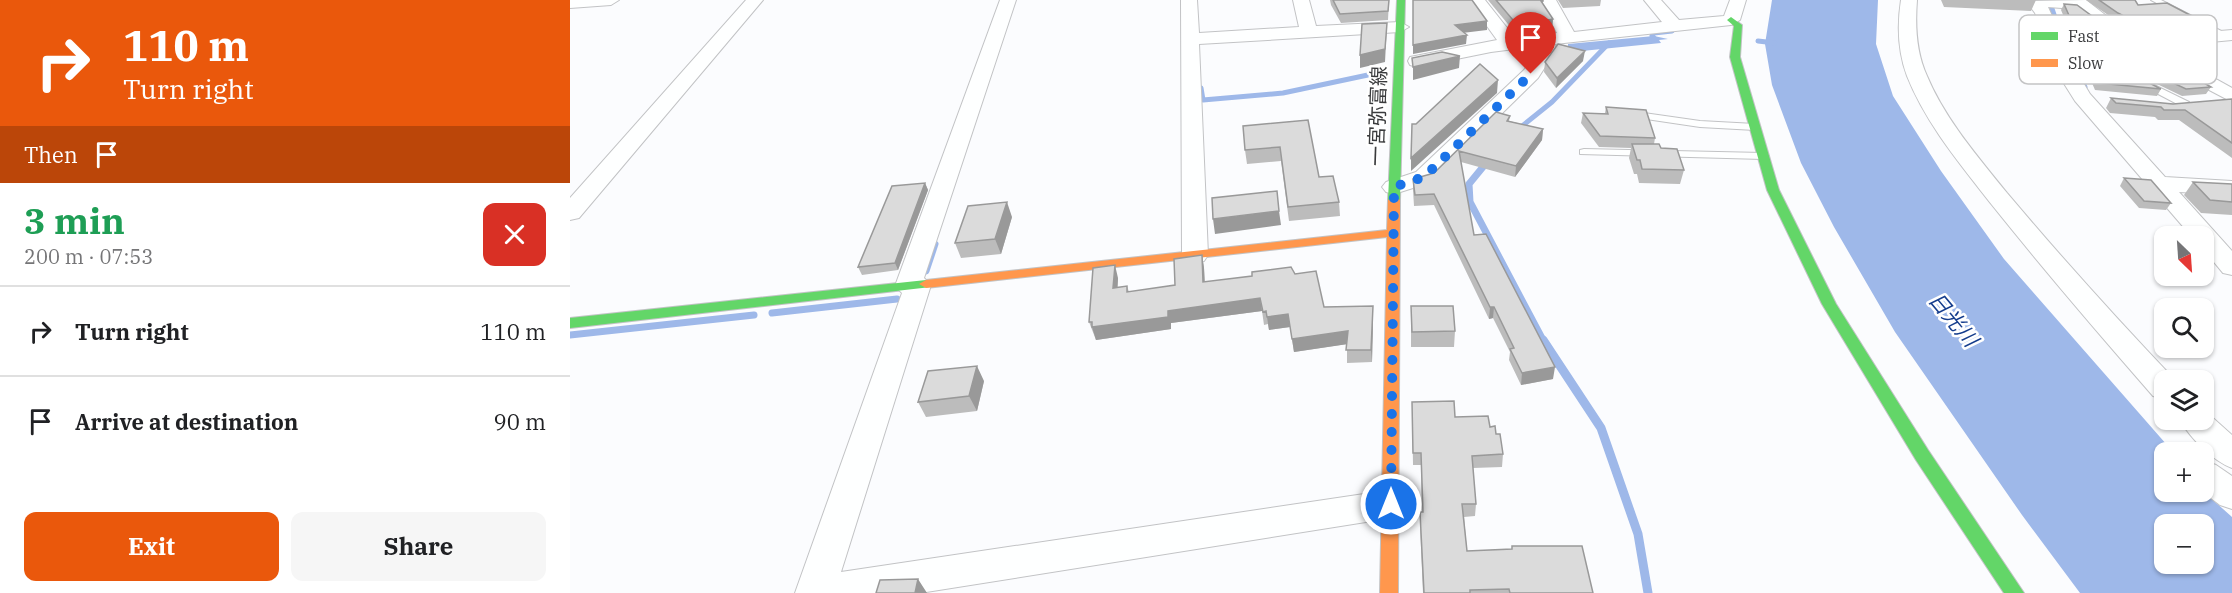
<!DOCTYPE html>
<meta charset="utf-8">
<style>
:root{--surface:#fff;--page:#f6f6f6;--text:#202124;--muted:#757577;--line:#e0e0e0;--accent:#ea580c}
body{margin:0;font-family:"IBM Plex Serif","Noto Sans JP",serif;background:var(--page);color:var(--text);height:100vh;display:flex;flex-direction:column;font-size:22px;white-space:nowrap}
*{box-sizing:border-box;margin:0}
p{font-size:20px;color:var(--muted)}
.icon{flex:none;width:33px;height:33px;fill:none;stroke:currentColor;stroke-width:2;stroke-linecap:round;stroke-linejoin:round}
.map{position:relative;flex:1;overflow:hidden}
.drawer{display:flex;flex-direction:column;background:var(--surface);width:570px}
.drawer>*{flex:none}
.top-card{background:#ea580c;color:#fff;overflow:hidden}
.needle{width:39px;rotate:155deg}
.buttons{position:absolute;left:1584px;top:226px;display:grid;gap:12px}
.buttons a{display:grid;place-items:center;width:60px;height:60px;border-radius:12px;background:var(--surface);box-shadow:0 2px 4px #0004;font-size:30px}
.pin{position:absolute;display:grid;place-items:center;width:51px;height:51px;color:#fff;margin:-62px -26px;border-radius:50% 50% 50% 0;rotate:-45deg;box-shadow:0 0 6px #0007}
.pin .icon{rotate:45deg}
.me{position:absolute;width:66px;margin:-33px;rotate:0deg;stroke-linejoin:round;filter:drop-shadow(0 0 4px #0008)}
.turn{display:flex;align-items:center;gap:21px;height:126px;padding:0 24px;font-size:27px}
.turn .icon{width:78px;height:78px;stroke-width:2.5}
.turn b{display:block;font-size:42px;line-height:51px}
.then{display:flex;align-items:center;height:57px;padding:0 24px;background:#0003;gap:12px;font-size:22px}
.round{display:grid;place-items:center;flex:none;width:63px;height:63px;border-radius:12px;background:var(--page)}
.head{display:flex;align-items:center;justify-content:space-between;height:102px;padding:0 24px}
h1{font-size:36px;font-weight:800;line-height:45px;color:#1e9e55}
.primary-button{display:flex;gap:12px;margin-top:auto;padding:12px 24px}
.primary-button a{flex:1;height:69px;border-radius:12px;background:var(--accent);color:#fff;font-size:24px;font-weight:800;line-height:69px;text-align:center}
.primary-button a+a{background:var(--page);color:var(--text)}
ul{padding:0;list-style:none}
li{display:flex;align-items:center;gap:18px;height:90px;padding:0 24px;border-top:2px solid var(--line)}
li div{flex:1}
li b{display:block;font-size:22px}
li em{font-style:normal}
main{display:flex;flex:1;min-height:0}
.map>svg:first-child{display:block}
.water{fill:#9eb8e9;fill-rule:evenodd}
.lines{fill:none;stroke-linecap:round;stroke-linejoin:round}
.stream-far2{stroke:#9eb8e9;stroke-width:5}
.stream-far1{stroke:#9eb8e9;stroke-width:7}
.stream{stroke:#9eb8e9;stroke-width:9}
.lane-casing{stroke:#c2c3c5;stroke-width:2}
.street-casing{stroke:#c2c3c5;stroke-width:2}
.fast-casing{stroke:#c2c3c5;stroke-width:2}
.slow-casing{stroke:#c2c3c5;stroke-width:2}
.lane{fill:#feffff;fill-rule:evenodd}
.street{fill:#feffff;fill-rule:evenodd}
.fast{fill:#63d668;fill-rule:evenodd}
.slow{fill:#ff974d;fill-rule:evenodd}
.wall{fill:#bcbcbc}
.shaded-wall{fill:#999}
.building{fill:#dbdbdb;stroke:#999;stroke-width:1.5}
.route{stroke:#1a73e8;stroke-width:10;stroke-dasharray:0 18}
.labels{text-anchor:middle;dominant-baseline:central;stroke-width:5;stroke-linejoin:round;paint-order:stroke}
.street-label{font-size:20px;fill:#3a3b3d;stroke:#fff}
.water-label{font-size:21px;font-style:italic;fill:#153d8d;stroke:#fff}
.key{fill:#fff;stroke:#c4c4c5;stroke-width:1.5}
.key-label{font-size:16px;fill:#3a3b3d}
</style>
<main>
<section class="drawer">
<div class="top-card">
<div class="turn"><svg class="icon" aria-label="right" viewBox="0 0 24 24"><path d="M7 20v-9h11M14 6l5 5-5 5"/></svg><div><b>110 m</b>Turn right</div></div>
<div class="then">Then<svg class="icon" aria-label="arrive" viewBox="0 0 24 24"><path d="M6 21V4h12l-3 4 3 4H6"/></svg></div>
</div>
<div class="head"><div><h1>3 min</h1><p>200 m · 07:53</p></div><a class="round" style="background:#d93025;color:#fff"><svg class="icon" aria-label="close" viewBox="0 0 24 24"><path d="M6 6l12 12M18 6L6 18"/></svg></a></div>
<ul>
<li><svg class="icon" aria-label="right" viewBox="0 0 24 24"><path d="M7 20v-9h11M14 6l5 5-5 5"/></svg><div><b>Turn right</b></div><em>110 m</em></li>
<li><svg class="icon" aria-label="arrive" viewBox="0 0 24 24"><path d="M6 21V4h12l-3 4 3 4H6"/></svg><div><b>Arrive at destination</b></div><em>90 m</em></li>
</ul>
<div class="primary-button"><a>Exit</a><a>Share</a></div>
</section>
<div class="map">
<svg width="1662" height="593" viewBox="0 0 1662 593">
<rect width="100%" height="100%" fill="#fbfcfe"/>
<path class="water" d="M1202,0H1308L1306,44L1323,96L1371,171L1434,259L1604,453H1594V492H1634L1662,517V593H1510L1452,515L1325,332L1264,227L1231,163L1202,85L1195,44ZM1594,525H1634V564H1594Z
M1084,36L1098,39L1089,40L1091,43L1012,51L998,47V44Z"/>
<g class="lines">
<path class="stream-far2" d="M1479,0L1492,38L1515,87
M1085,39L1082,36L1084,33L1102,31
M1188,41L1205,43
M950,49L962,48
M631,88L633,100L713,93L812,72
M946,131L982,102L1039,43"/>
<path class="stream-far1" d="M917,162L899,184L900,202L974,342
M356,271L365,244
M202,313L327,299
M0,335L184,315"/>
<path class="stream" d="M973,340L1031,428L1068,534L1078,593"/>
<g class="lane-casing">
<path id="lane" d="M1581,0H1591L1661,36L1653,38Z
M1574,80L1619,102L1620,104L1615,107L1611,106L1571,85L1569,83Z
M1060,111L1130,121L1185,124L1190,127L1185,130L1130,127L1056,116L1055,114Z
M1014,149L1193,153L1199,156L1193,159L1010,154V150Z"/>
</g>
<g class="street-casing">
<path id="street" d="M0,0H49L41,5L0,8Z
M176,0H193L9,218L0,220V198Z
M430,0H446L354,278L361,285L271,572L821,490L833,494L838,504L833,514L821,518L350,593H225L332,293L325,286Z
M611,0H627L629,33L729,27L723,0H739L746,26L830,22L839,27L830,32L629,44L638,255L634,261L625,263L616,261L612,255Z
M898,0H915L945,38L987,33L970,0H986L1004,32L1092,22L1074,0H1091L1109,20L1154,16L1160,0H1176L1170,20L1161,25L985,44L986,50L968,78L862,182L824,194L816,192L812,187L816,182L846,172L954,70L968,50L967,46L921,52L847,67L840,65L838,61L840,57L927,40Z
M1331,0H1347C1345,26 1346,52 1357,76C1375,119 1408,157 1437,193C1491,257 1547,319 1605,380L1594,381V399L1583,396C1528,333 1474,270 1422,205C1391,165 1356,124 1337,76C1328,52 1327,26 1331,0Z
M1516,0L1543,21L1579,41L1582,37L1588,36L1662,30V40L1599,46L1601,54L1662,88V102L1586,62L1531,29L1506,9L1478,7L1508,74L1520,94L1595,177L1662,181V195L1609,192L1662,251V275L1653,273L1634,250V237H1622L1505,101L1488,74L1465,13L1456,1Z
M1634,410L1662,435V468C1643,461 1620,438 1610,420H1634Z
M1634,461L1646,465L1662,476V509L1650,505L1633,492Z"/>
</g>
<g class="fast-casing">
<path id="fast" d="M827,0H835L830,200L824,204L818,200Z
M1161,17L1172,25L1170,57L1209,190L1266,304L1358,450L1454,593H1434L1346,460L1252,304L1197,190L1160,57L1164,26L1157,20Z
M356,280L363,284L361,287L0,328V318Z"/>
</g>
<g class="slow-casing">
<path id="slow" d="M824,196L830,200L828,593H810L817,237L356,288L349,284L356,280L817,230L818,200Z"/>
</g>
<use href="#lane" class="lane"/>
<use href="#street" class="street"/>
<use href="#fast" class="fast"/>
<use href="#slow" class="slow"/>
</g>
<path class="wall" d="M760,0H819L818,20L771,23L761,5Z
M918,0H973V4L983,19L982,28L947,35Z
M988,0H1031L1030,6L993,8Z
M1371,0H1466L1461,11L1374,7Z
M1516,0H1565L1568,5L1637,24L1633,30L1611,32L1595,30L1592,33L1563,30L1544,19Z
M1494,4L1533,24L1641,87L1636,94L1612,96L1564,73V75L1591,89L1587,96L1525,90L1491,10Z
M1013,61L986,88L974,72L975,62Z
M1541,98L1603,104L1662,99V158L1609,120H1588L1585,117L1540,113L1536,108Z
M1036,107L1085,138L1084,144L1114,170L1110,184L1069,183L1067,174H1064L1059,158L1061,148L1029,147L1011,123L1013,113H1035Z
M926,112L940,116L939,121L973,129L972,140L945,177L891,162L904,235L983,379L951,385L939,360L940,352L923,318L919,319L864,205L844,206L843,190V179L864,173Z
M738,120L749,177L769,202L770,216L719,221L711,161L677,164L675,150Z
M1554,178L1601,203L1596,210L1569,208L1550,186Z
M1623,182L1662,184V215L1631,213L1614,195Z
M355,183L358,190L328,270L292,275L288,267Z
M442,217L431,254L391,258L385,243Z
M632,255L634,268L635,282L725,274L754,307L803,319L802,362L777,363V344L724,352L720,327L699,330L698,324L694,325L692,311L601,323V329L526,340L519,322L548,278L547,288L557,286L559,292L605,285Z
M841,306L885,331L884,347H841Z
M414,381L407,411L356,417L348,402Z
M842,402L885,417L920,427L926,434L933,454L932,467L903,468L906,504L905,516L894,517L897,551L942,549V546L1023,593H853L850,525V512H852L851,465H843Z"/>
<path class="shaded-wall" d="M983,19L982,28L947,35L948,26Z
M917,21V30L884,34L885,25Z
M817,23L815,62L790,68V55Z
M897,35L896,44L843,54V45Z
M1015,51L1013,61L986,88L987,78Z
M890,56L889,68L843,80V67Z
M928,80L927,93L841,171V158Z
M973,129L972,140L945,177L946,166Z
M355,183L358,190L328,270L325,263Z
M437,202L442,217L431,254L425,239Z
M709,211L711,225L645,234L643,219Z
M632,255L634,268L635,295L633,282Z
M545,265L548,278L547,301L543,288Z
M690,298L692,311L601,323V329L526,340L522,327L598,311Z
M803,306V319L802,362L801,350Z
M920,307H924L923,318L919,319Z
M718,314L720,327L699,330L697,317Z
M778,331V344L724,352L722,339Z
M407,366L414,381L407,411L399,396Z
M985,367L983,379L951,385L952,373Z
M348,579L357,593H345Z"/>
<path class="building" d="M763,0H819L818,11L770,14Z
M843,0H902L917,21L885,25L897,35L843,45Z
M926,0H973V1H971L983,19L948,26Z
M1529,0H1565L1568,5L1597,3L1637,24L1615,25L1595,23L1596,27L1567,23L1548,13Z
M1494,4L1507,5L1533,24L1641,87L1616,89L1567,66L1563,68L1564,75L1591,89L1529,83Z
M817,23L815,49L790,55L792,24Z
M988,44L1015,51L987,78L975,62Z
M872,52L890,56L843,67L842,58Z
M910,64L928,80L841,158L842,124H846Z
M1541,98L1603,104L1662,99V143L1615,110H1594L1591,107L1546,103Z
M1036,107L1076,110L1085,138L1030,136L1013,113L1038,114Z
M926,112L940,116L937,121L973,129L946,166L889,151L904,235L916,234L985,367L952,373L940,349L944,348L924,307H920L864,194L845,195L843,179L864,173Z
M738,120L749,177L763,176L769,202L718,207L710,147L675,150L673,126Z
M1062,144H1089L1091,148L1107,149L1114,170L1072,169L1070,160H1067Z
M1554,178L1581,180L1601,203L1574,201Z
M1623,182L1662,184V202L1640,200Z
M355,183L325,263L288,267L322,186Z
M707,191L709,211L643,219L642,198Z
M437,202L425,239L385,243L398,206Z
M632,255L633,282L682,276V272L721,267L725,274L746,271L754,307L803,306L801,350H776L778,331L722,339L718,314L697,317L696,311L693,312L690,298L598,311V317L522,327V322H519L523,268L545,265L543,288L557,286V292L605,285L604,259Z
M841,306H883L885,331L842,332Z
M407,366L399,396L348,402L358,371Z
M884,401L885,417L918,416L920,427L925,426L926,434H930L933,454L902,456L906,504H892L897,551L942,549V546H1012L1023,593H940L939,589L900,590V593H854L850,512H853L851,453H843L842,402Z
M348,579L345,593H306L310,580Z"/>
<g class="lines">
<path class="route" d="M821,504L824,187L854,177L961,74"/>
</g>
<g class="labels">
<g class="street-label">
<text transform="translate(807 116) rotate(-88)">一宮弥富線</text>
</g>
<g class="water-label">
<text transform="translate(1384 319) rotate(50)">日光川</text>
</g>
</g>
<rect x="1449" y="15" width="198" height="69" rx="9" class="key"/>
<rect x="1461" y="32" width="27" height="8" fill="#63d668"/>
<rect x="1461" y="59" width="27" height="8" fill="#ff974d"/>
<g class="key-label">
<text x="1498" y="42">Fast</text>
<text x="1498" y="69">Slow</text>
</g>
</svg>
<div class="buttons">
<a><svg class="needle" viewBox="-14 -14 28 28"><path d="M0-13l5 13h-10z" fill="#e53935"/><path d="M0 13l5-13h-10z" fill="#757577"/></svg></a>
<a><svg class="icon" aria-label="search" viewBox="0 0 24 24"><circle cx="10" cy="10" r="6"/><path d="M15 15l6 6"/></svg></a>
<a><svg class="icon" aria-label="layers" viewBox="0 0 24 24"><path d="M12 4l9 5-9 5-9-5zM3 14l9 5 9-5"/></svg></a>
<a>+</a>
<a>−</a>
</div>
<div class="pin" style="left:961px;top:74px;background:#d93025"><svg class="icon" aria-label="arrive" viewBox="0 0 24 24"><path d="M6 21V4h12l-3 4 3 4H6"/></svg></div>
<svg class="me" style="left:821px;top:504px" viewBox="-20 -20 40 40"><circle r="17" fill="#1a73e8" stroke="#fff" stroke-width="3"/><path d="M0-11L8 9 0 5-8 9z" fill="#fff"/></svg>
</div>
</main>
